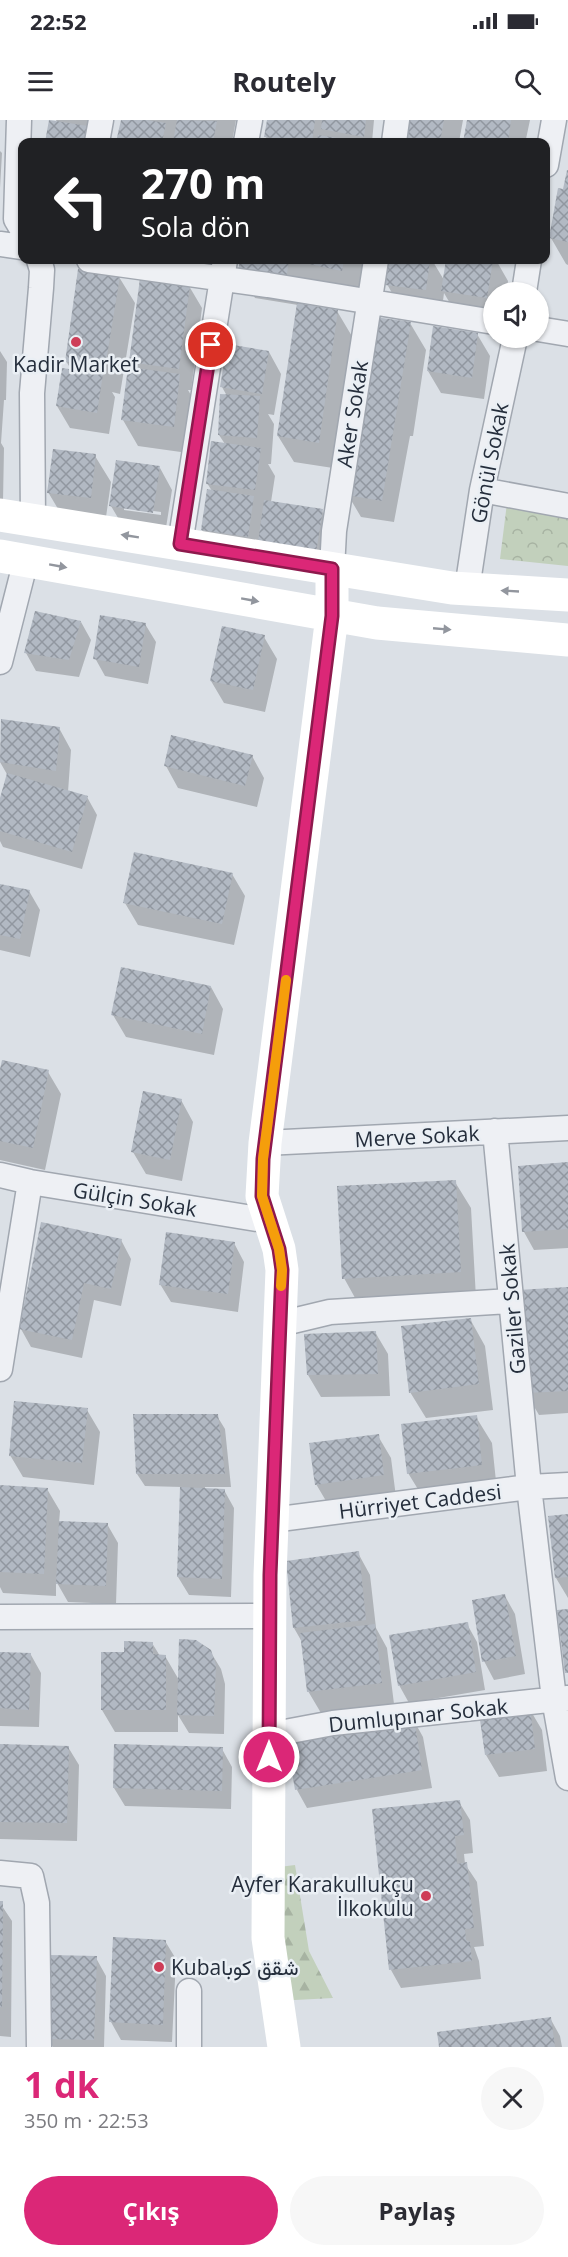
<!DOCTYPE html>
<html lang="tr">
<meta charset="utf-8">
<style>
:root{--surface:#fff;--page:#f7f7f7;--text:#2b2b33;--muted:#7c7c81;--accent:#db2777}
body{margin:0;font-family:"Open Sans",Vazirmatn,sans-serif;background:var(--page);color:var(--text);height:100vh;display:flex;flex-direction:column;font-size:22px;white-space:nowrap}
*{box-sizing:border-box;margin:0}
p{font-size:20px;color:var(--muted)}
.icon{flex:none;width:33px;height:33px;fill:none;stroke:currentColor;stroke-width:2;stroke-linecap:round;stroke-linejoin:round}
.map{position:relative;height:1927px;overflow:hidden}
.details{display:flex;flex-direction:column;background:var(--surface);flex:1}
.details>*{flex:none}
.hud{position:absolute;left:18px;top:18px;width:532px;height:126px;border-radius:12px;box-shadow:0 2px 4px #0004;background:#202124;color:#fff;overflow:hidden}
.tools{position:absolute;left:483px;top:162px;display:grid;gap:12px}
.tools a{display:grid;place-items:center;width:66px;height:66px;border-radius:50%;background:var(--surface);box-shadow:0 2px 4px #0004;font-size:30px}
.pin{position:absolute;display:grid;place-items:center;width:51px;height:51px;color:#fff;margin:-26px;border:3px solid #fff;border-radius:50%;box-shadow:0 2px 6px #0007}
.me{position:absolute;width:66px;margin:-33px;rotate:0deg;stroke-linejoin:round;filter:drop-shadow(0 0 4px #0008)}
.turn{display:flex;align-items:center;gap:21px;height:126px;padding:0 24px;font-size:27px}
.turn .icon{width:78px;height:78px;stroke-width:2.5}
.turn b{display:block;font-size:42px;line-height:51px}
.round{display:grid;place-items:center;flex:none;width:63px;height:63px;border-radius:32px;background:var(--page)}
.overview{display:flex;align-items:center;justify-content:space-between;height:102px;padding:0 24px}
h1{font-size:36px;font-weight:700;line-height:45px;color:var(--accent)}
.cta{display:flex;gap:12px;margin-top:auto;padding:12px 24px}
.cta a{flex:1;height:69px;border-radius:36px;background:var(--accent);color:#fff;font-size:24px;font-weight:700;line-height:69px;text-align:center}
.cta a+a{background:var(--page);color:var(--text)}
.status{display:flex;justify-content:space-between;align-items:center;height:42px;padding:0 30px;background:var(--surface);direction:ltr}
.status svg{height:16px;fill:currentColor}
header{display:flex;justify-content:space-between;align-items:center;height:78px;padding:0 24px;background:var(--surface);font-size:27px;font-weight:700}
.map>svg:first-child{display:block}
.forest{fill:url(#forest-firs)}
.park{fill:url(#park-crowns)}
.shadow{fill:#0003;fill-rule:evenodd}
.building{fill:url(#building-cross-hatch)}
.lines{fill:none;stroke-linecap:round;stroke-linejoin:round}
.street-casing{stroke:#a1a7b0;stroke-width:27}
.street{stroke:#eef0f4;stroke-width:24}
.secondary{stroke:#fff;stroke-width:33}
.oneway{fill:#92969e}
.route-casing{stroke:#8e194d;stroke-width:15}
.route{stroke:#db2777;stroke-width:10}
.slow{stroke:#f59e0b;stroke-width:10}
.poi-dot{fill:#ce3d57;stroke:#eaeff4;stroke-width:2}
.labels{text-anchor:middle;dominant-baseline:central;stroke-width:5;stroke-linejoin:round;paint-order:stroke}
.poi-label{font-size:21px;fill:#252e3c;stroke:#eaeff4}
.street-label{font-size:21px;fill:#252e3c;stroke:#eaeff4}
</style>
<div class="status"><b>22:52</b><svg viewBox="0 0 49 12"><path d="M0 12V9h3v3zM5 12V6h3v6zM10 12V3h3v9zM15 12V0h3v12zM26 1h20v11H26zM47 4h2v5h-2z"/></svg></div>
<header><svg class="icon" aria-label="menu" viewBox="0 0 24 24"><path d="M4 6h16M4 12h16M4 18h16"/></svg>Routely<svg class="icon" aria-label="search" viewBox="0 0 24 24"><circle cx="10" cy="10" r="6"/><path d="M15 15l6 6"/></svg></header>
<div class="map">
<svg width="568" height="1927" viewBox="0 0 568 1927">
<defs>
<pattern id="forest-firs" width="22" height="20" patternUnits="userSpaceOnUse" patternTransform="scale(1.5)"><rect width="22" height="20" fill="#c2d0bc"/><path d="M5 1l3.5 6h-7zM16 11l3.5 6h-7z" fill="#a7b3a2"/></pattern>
<pattern id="park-crowns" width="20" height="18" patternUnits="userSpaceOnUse" patternTransform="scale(1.5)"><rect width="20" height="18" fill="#c2d0bc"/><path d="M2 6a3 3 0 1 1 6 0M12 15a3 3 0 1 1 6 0" fill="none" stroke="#a7b3a2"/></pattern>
<pattern id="building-cross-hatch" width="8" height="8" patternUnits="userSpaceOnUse" patternTransform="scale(1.5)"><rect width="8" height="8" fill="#b2b9c3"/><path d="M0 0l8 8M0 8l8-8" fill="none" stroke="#9197a0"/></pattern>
</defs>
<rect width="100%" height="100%" fill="#dbe0e6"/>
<path class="forest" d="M295,1745L309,1831L333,1878L276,1881L271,1748Z"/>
<path class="park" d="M508,375L568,386V446L500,439Z"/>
<path class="shadow" d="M56,0H109L96,22H47L50,1L57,2Z
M122,0H236L232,22H118Z
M268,0H374L372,22H269L266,17Z
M401,0H463L459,22H397Z
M468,0H530L526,19L521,18L524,22H465Z
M0,31L2,33L0,68Z
M568,53V145L566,144L551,118L567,71Z
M168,140H216L214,154Z
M242,140H364L357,177L310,167L305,158L301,185L337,191L353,218L333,348L294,342L278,316L298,185L255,178L240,152Z
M390,140H432L444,160L448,140H496L508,161L506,172H494V203L458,197L444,173L441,196L402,191L387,164Z
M119,157L135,183L120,274L112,272L115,277L109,314L70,308L57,286L72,251L66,241Z
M189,166L202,188L191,270H188L195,282L188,333L138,326L123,300L135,250L131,242Z
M410,203L426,230L413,316H410L394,402L361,397L348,375Z
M477,214L490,236L484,279L441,273L428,251Z
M0,231L7,242L6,280H4L1,323L4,328L3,381H0Z
M269,232L281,254L274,295L268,294L274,304L271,344H268L275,356L271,382L322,391L335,413L327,460L215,432L202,410L212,371L207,363L225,324L219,315L227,276L222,267Z
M95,336L111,362L105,404L64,399L48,372Z
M160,348L172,370L165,414L124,408L111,386ZM124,387L161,392V395L124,390Z
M81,502L91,520L79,557L36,551L26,533Z
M145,504L156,522L148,564L105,556L95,538Z
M264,517L277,539L265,592L224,583L211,561Z
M2,600L59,608L71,630L68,672L87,677L97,695L82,749L3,727L0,721V684L8,656L0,642Z
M252,636L264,658L257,687L178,668L166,646Z
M232,754L245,776L234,825L138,805L125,783Z
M0,765L29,771L40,790L30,837L0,830Z
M211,867L223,889L214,935L126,917L113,895Z
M48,952L61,974L45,1050L0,1040V956Z
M181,980L193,1002L182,1061L146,1054L133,1032Z
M568,1044V1128L534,1130L524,1112L519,1047Z
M455,1062L471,1088L476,1178L359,1185L344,1158Z
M121,1120L131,1139L121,1186L94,1180L82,1238L31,1227L21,1209Z
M234,1123L244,1142L238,1192L171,1182L160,1164Z
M568,1168V1293L539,1295L526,1273Z
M470,1199L485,1226L493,1290L426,1298L410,1272Z
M375,1212L388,1234L390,1276L321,1277L308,1255Z
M87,1290L100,1312L94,1365L23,1357L10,1335Z
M217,1296L225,1309L231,1367H205V1369L224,1370L234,1388L231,1477L189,1475L178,1457L182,1367L145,1366L137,1354Z
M476,1297L492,1323L497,1371L424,1379L408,1353Z
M378,1316L391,1338L396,1377L329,1386L316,1364Z
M0,1367L47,1369L60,1391L59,1403L107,1404L118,1423L116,1484L68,1482L56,1461V1476L3,1473L0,1467Z
M568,1396V1478L556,1458Z
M358,1433L370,1455L376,1508L387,1528L394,1584L321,1593L308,1571L302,1522L294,1508Z
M505,1476L515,1494L525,1554L494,1560L484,1541Z
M467,1504L477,1522L485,1570L409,1583L399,1565Z
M152,1523L160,1536H165L179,1560L210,1531L221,1549L225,1564L224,1614L189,1613L178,1595V1612H115L102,1590L126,1533Z
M0,1533L31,1535L41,1553L39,1607L0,1606Z
M529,1588L542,1610L547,1651L499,1657L486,1635Z
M413,1599L423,1617L432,1668L307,1688L297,1670Z
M0,1626L68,1627L79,1645L77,1721L0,1719Z
M222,1629L232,1647L231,1689L125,1686L114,1668Z
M459,1682L470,1700L473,1733L464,1734L465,1744L477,1762L484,1826L474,1827L479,1841L481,1859L401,1868L391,1850Z
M0,1783L12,1801L11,1917L0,1916Z
M165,1821L176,1839L172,1922L121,1920L111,1902Z
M96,1838L106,1856L104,1927H53L48,1919Z
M550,1898L560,1916L562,1927H441Z"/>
<path class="building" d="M49,0L88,6L85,22H45Z
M121,0H147L166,3L162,22H116Z
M177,0L217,1L213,22H173Z
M267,0H315L312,22L264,17Z
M322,0H366L364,17L321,9Z
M400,0H444L440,22H395Z
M467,0H511L508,22H463Z
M318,15L356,21V22H317Z
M567,50H568V122L549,118L558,68L563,69Z
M240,140H289L286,160L238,152Z
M290,140H344L342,151Z
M388,140H430L426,170L385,165Z
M446,140H493L487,178L441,171Z
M78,149L120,156L105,248L65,242Z
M140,158L190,165L179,249L129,242Z
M297,183L338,190L319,323L277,316Z
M375,197L411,202L382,381L347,375Z
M433,206L478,213L472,258L427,251Z
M227,224L269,231L262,274L220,267Z
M128,247L180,254L174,307L121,300Z
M62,248L103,254L97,293L56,286Z
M220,274L260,276L257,318L218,315Z
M211,321L261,328L255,370L206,364Z
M53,329L96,334L91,378L47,373Z
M116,340L160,346L153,393L109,386Z
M207,369L254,376L248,417L201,410Z
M264,380L323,389L315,439L257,429Z
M35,491L81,501L69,540L24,533Z
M100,495L146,503L139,547L93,539Z
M222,506L265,515L253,570L210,561Z
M1,599L60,607L56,651L0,642Z
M171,615L253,635L245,666L164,646Z
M7,653L88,676L72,732L0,711V678Z
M134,732L233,753L222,804L123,783Z
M0,764L30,770L20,819L0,815Z
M121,847L211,866L202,914L111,895Z
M2,940L49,950L33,1028L0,1021V949Z
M143,971L182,979L170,1040L131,1032Z
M568,1042V1109L522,1112L518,1046Z
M456,1060L461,1152L342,1159L337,1066Z
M41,1102L122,1119L111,1169L84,1163L72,1220L19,1209Z
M166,1112L235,1122L228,1174L159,1165Z
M568,1167V1271L525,1273L518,1170Z
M471,1198L479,1264L409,1273L401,1206Z
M376,1211L378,1254L307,1255L304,1214Z
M14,1281L88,1288L82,1343L9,1336Z
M133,1294H218L225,1354H136Z
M477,1295L482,1345L407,1354L401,1304Z
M379,1314L384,1355L315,1365L309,1323Z
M0,1365L48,1368L44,1454L0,1452Z
M180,1367L225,1369L222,1459L177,1457Z
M568,1394V1457L555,1458L548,1396Z
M59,1401L108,1403L106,1466L56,1464Z
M359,1431L366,1500L293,1508L286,1441Z
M505,1474L516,1536L482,1542L472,1480Z
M568,1489V1553H565L557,1490Z
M468,1502L476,1552L398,1566L389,1515Z
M375,1504L382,1563L307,1572L300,1513Z
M179,1519L196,1520L211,1530L216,1545L214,1596L177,1595Z
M124,1521L153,1522V1534L166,1535V1590H101V1532H124Z
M0,1532L31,1533L29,1590L0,1588Z
M530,1587L535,1629L485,1635L479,1593Z
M414,1597L422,1650L295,1670L289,1634L302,1615Z
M0,1624L69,1626L67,1703L0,1702Z
M114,1624L223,1627L222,1671L113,1668Z
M460,1680L464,1715L455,1716L457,1744L467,1742L474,1808L465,1809L466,1820L470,1822L472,1841L389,1850L372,1689Z
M0,1781H3L2,1887H0Z
M113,1817L166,1820L163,1905L109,1902Z
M49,1835L97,1836L94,1920L47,1919Z
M551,1897L555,1927H439L437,1912Z"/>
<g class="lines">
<g class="street-casing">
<path id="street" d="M19,0L16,99L22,109
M97,22L101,0
M246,22L250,0
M394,22L397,0
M546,45L554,0
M0,124L22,127
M89,140L268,165L494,202
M524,172L529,140
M538,209L568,214
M482,370L568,386
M33,400L32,273L41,168L42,150L39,140
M180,424L225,140
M332,449L334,411L376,140
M467,469L482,370L515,218
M0,542L26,440
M495,1011L529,1367L554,1579L568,1658
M265,1023L568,1008
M0,1055L30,1062L270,1101
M280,1204L330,1192L511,1181
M0,1249L30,1062
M272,1400L529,1367L568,1365
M0,1497L270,1496
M269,1615L333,1603L568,1578
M0,1753L31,1756L37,1783L39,1927
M189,1927V1871"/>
</g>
<use href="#street" class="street"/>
<path class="secondary" d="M0,395L452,468L568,475
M0,436L377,503L568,520
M284,1927L268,1818L270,1455L282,1150L279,1129L262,1076L265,1023L332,496V449"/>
</g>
<defs><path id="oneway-solid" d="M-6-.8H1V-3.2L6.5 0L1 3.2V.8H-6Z" transform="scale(1.5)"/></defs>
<g class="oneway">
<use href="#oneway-solid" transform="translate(130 416) rotate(-171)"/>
<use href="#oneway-solid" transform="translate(58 446) rotate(10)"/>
<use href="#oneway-solid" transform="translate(510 471) rotate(-177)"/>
<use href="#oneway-solid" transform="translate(250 480) rotate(10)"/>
<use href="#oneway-solid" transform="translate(442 509) rotate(5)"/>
</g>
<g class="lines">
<g class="route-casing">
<path id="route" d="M211,225L180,424L332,449V496L263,1039L262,1076L279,1129L282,1150L270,1455L269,1637"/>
</g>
<use href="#route" class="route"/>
<path class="slow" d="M281,1166L282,1150L279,1129L262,1076L263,1039L286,860"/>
</g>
<g class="poi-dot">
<circle cx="76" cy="222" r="6"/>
<circle cx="426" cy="1776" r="6"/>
<circle cx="159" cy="1847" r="6"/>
</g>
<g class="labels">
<g class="poi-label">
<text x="76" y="244">Kadir Market</text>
<text x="414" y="1764" text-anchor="end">Ayfer Karakullukçu<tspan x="414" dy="24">İlkokulu</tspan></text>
<text x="171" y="1847" text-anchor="start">Kubaشقق كوبا</text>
</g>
<g class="street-label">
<text transform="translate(352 294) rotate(-81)">Aker Sokak</text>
<text transform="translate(489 343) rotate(-79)">Gönül Sokak</text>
<text transform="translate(417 1016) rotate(-3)">Merve Sokak</text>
<text transform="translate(135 1079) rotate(9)">Gülçin Sokak</text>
<text transform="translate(512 1189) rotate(-95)">Gaziler Sokak</text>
<text transform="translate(420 1381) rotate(-7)">Hürriyet Caddesi</text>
<text transform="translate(418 1595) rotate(-6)">Dumlupınar Sokak</text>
</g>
</g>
</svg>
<div class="tools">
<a><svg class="icon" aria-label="sound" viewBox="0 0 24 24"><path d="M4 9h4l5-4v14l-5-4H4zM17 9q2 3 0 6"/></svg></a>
</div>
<div class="pin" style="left:211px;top:225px;background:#d93025"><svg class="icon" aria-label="arrive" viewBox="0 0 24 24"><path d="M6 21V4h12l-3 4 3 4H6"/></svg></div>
<svg class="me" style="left:269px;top:1637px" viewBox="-20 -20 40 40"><circle r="17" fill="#db2777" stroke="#fff" stroke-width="3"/><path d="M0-11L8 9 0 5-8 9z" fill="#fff"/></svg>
<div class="hud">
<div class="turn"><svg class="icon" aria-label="left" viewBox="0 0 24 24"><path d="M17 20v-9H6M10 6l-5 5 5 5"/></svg><div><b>270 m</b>Sola dön</div></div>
</div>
</div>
<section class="details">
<div class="overview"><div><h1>1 dk</h1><p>350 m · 22:53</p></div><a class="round"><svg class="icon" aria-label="close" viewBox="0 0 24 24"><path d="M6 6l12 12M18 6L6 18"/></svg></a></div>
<div class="cta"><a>Çıkış</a><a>Paylaş</a></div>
</section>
